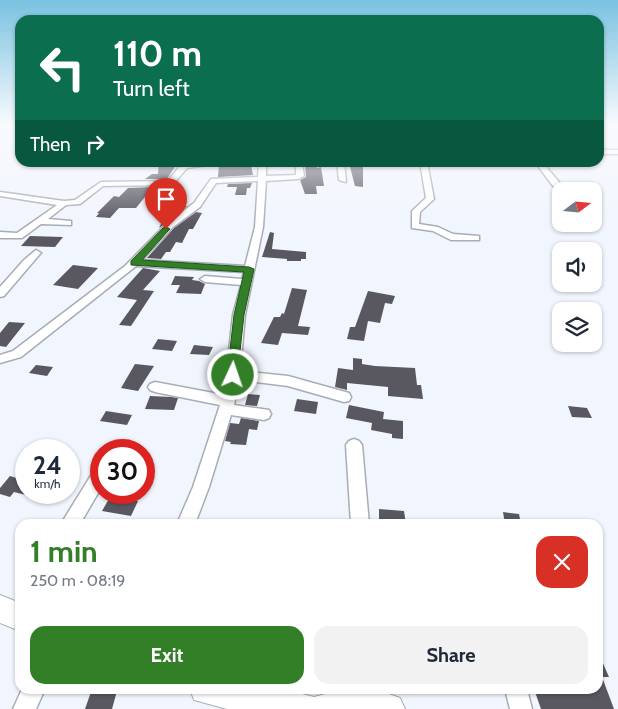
<!DOCTYPE html>
<meta charset="utf-8">
<style>
:root{--surface:#fff;--page:#f2f2f3;--text:#1f2937;--muted:#747a83;--accent:#327f28}
body{margin:0;font-family:Cabin,sans-serif;background:var(--page);color:var(--text);height:100vh;display:flex;flex-direction:column;font-size:19px;white-space:nowrap}
*{box-sizing:border-box;margin:0}
p{font-size:16px;color:var(--muted)}
.icon{flex:none;width:28px;height:28px;fill:none;stroke:currentColor;stroke-width:2;stroke-linecap:round;stroke-linejoin:round}
.map{position:relative;flex:1;overflow:hidden}
.drawer{position:absolute;left:15px;top:519px;width:588px;height:175px;display:flex;flex-direction:column;background:var(--surface);border-radius:15px;box-shadow:0 1px 4px #0004}
.drawer>*{flex:none}
.banner{position:absolute;left:15px;top:15px;width:589px;height:152px;border-radius:15px;box-shadow:0 1px 4px #0004;background:#0b6e4f;color:#fff;overflow:hidden}
.needle{width:32px;rotate:74deg}
.buttons{position:absolute;left:552px;top:182px;display:grid;gap:10px}
.buttons a{display:grid;place-items:center;width:50px;height:50px;border-radius:10px;background:var(--surface);box-shadow:0 1px 4px #0004;font-size:25px}
.speed{position:absolute;left:15px;top:439px;display:flex;gap:10px;font-size:25px;font-weight:700;text-align:center}
.speed>*{display:grid;place-content:center;width:65px;height:65px;border-radius:50%;background:var(--surface);box-shadow:0 1px 4px #0004;line-height:1}
.speed small{font-size:12px;font-weight:400}
.speed .limit{border:8px solid #d22;background:#fff;color:#111}
.pin{position:absolute;display:grid;place-items:center;width:42px;height:42px;color:#fff;margin:-51px -21px;border-radius:50% 50% 50% 0;rotate:-45deg;box-shadow:0 0 5px #0007}
.pin .icon{rotate:45deg}
.me{position:absolute;width:55px;margin:-28px;rotate:3deg;stroke-linejoin:round;filter:drop-shadow(0 0 4px #0008)}
.turn{display:flex;align-items:center;gap:18px;height:105px;padding:0 15px;font-size:22px}
.turn .icon{width:65px;height:65px;stroke-width:2.5}
.turn b{display:block;font-size:35px;line-height:42px}
.then{display:flex;align-items:center;height:48px;padding:0 15px;background:#0003;gap:10px;font-size:19px}
.round{display:grid;place-items:center;flex:none;width:52px;height:52px;border-radius:15px;background:var(--page)}
.headline{display:flex;align-items:center;justify-content:space-between;height:85px;padding:0 15px}
h1{font-size:30px;font-weight:700;line-height:38px;color:var(--accent)}
.button{display:flex;gap:10px;margin-top:auto;padding:10px 15px}
.button a{flex:1;height:58px;border-radius:15px;background:var(--accent);color:#fff;font-size:20px;font-weight:700;line-height:58px;text-align:center}
.button a+a{background:var(--page);color:var(--text)}
.map>svg:first-child{display:block}
.building{fill:#595861}
.lines{fill:none;stroke-linecap:round;stroke-linejoin:round}
.street-casing{stroke:#a7adb6;stroke-width:3}
.secondary-casing{stroke:#a7adb6;stroke-width:2}
.street{fill:#fff;fill-rule:evenodd}
.secondary{fill:#fff;fill-rule:evenodd}
.route{fill:#327f28;stroke:#20531a}
</style>
<div class="map">
<svg width="618" height="709" viewBox="0 0 618 709">
<rect width="100%" height="100%" fill="#f1f5fd"/>
<path class="building" d="M159,162H178L167,179H145L152,174H158Z
M317,163V168L321,167L324,186H316L317,194H305L300,180L306,177L305,164Z
M349,163H363V187L355,186Z
M227,164H234L233,166L251,165L253,175L218,177L219,165Z
M252,183L250,188H247L246,195H235L237,187H227L228,184Z
M153,187L136,208H119L110,218L96,217L99,213H97L114,196L119,197L128,188Z
M178,205L187,206L159,228L170,206Z
M196,212L202,213L193,229H189L182,243L176,242L170,252H166L161,259L147,258L174,228Z
M270,232L274,233L272,249L306,252V259H301V261H287V259L262,257Z
M30,236L63,237L55,247L21,246Z
M73,265L98,268L78,289L53,285Z
M143,268L160,271L143,290L154,291L131,326L119,325L137,300L117,297Z
M175,276L194,277L192,280L199,281L205,284L201,294L176,293L180,285H171Z
M292,288L307,290L298,326L310,327L308,335L282,333L278,345L261,343L274,317H280L282,313L284,314Z
M368,291L395,296L392,304L385,303L380,323L368,321L364,341L347,339L350,327H355Z
M9,322L25,323L6,347L0,346V333Z
M158,339L177,341L172,351L152,349Z
M194,345L213,347L209,355L190,354Z
M353,358L362,359V364L375,366L415,368L417,385H421L423,399L388,396V387L347,383V390L335,387L338,368L353,370Z
M135,364L154,366L138,391L121,388Z
M36,365L53,367L47,376L29,373Z
M248,394L260,395L257,406L245,405Z
M150,396L171,397L178,398L174,410L145,409Z
M297,399L318,402L316,414L294,411Z
M349,405L384,412L383,419L403,421V439L392,438V434L371,430L372,423L346,418Z
M568,406L587,408L592,418L572,417Z
M106,411L132,415L127,425L100,421Z
M241,418L259,421L257,430L249,429L246,445L230,444L231,442L225,441L230,423L239,424Z
M26,470V495L14,492L10,497L0,494V488L10,476L20,479Z
M110,497L138,501L131,516L102,511Z
M379,509L404,511L406,524H379Z
M503,512L519,514L521,524H505Z
M598,652L609,677H602L614,709H541L534,689H598Z
M92,689L117,691L112,709H85Z"/>
<g class="lines">
<g class="street-casing">
<path id="street" d="M599,150H618V154H599Z
M199,162H229L187,168L174,183L169,185L103,186L80,204L66,205L48,219L71,221V225L41,224L22,238H0V232L17,233L57,205L0,196V192L64,201L75,200L101,182L168,181L180,166Z
M259,162H266V176L296,175V165L302,164L304,176L298,179L266,181L263,227L245,315L240,371L288,376L349,393L351,397L349,401L344,402L288,386L239,380L234,405L269,410L271,414L269,418L264,420L231,415L209,487L195,524H177L193,487L220,405L155,392L150,390L148,387L150,384L155,382L224,395L233,315L241,285L205,282L200,279L205,276L242,279L244,272L136,266L21,357L0,363V355L13,351L125,266L167,223L194,203L211,179L258,177ZM258,181L255,227L245,266L142,260L173,227L200,207L216,183Z
M337,162H344L346,182L339,180Z
M420,162H427L434,199L420,212L419,224L438,227L453,234L479,236V240H451L433,231L412,228V211L426,198Z
M535,162H542L559,182V186H553Z
M36,250L41,253L39,255L4,296L0,297V287L24,260Z
M354,439L359,441L362,445L369,524H351L346,445L349,441Z
M99,470L101,471V488L80,524H61L93,472Z
M22,689H45L36,709H13Z
M505,689H527L532,709H510Z"/>
</g>
<g class="secondary-casing">
<path id="secondary" d="M0,595L20,603V631L0,623Z
M190,689H283L314,697L341,690L375,689L400,698L405,709H227L194,700Z"/>
</g>
<use href="#street" class="street"/>
<use href="#secondary" class="secondary"/>
</g>
<linearGradient id="sky" x2="0" y2="1"><stop stop-color="#79c2e1"/><stop offset="0.56" stop-color="#f9fafe"/><stop offset="1" stop-color="#f9fafe" stop-opacity="0"/></linearGradient>
<rect width="618" height="223" fill="url(#sky)"/>
<path class="route" d="M166,227L170,229L168,231L142,260L249,267L254,269L244,315L237,378H229L227,375L234,315L244,272L131,265V261L163,228Z"/>
</svg>
<div class="buttons">
<a><svg class="needle" viewBox="-14 -14 28 28"><path d="M0-13l5 13h-10z" fill="#e53935"/><path d="M0 13l5-13h-10z" fill="#747a83"/></svg></a>
<a><svg class="icon" aria-label="sound" viewBox="0 0 24 24"><path d="M4 9h4l5-4v14l-5-4H4zM17 9q2 3 0 6"/></svg></a>
<a><svg class="icon" aria-label="layers" viewBox="0 0 24 24"><path d="M12 4l9 5-9 5-9-5zM3 14l9 5 9-5"/></svg></a>
</div>
<div class="speed"><div>24<small>km/h</small></div><div class="limit">30</div></div>
<div class="pin" style="left:166px;top:229px;background:#d93025"><svg class="icon" aria-label="arrive" viewBox="0 0 24 24"><path d="M6 21V4h12l-3 4 3 4H6"/></svg></div>
<svg class="me" style="left:233px;top:375px" viewBox="-20 -20 40 40"><circle r="17" fill="#327f28" stroke="#fff" stroke-width="3"/><path d="M0-11L8 9 0 5-8 9z" fill="#fff"/></svg>
<div class="banner">
<div class="turn"><svg class="icon" aria-label="left" viewBox="0 0 24 24"><path d="M17 20v-9H6M10 6l-5 5 5 5"/></svg><div><b>110 m</b>Turn left</div></div>
<div class="then">Then<svg class="icon" aria-label="right" viewBox="0 0 24 24"><path d="M7 20v-9h11M14 6l5 5-5 5"/></svg></div>
</div>
<section class="drawer">
<div class="headline"><div><h1>1 min</h1><p>250 m · 08:19</p></div><a class="round" style="background:#d93025;color:#fff"><svg class="icon" aria-label="close" viewBox="0 0 24 24"><path d="M6 6l12 12M18 6L6 18"/></svg></a></div>
<div class="button"><a>Exit</a><a>Share</a></div>
</section>
</div>
